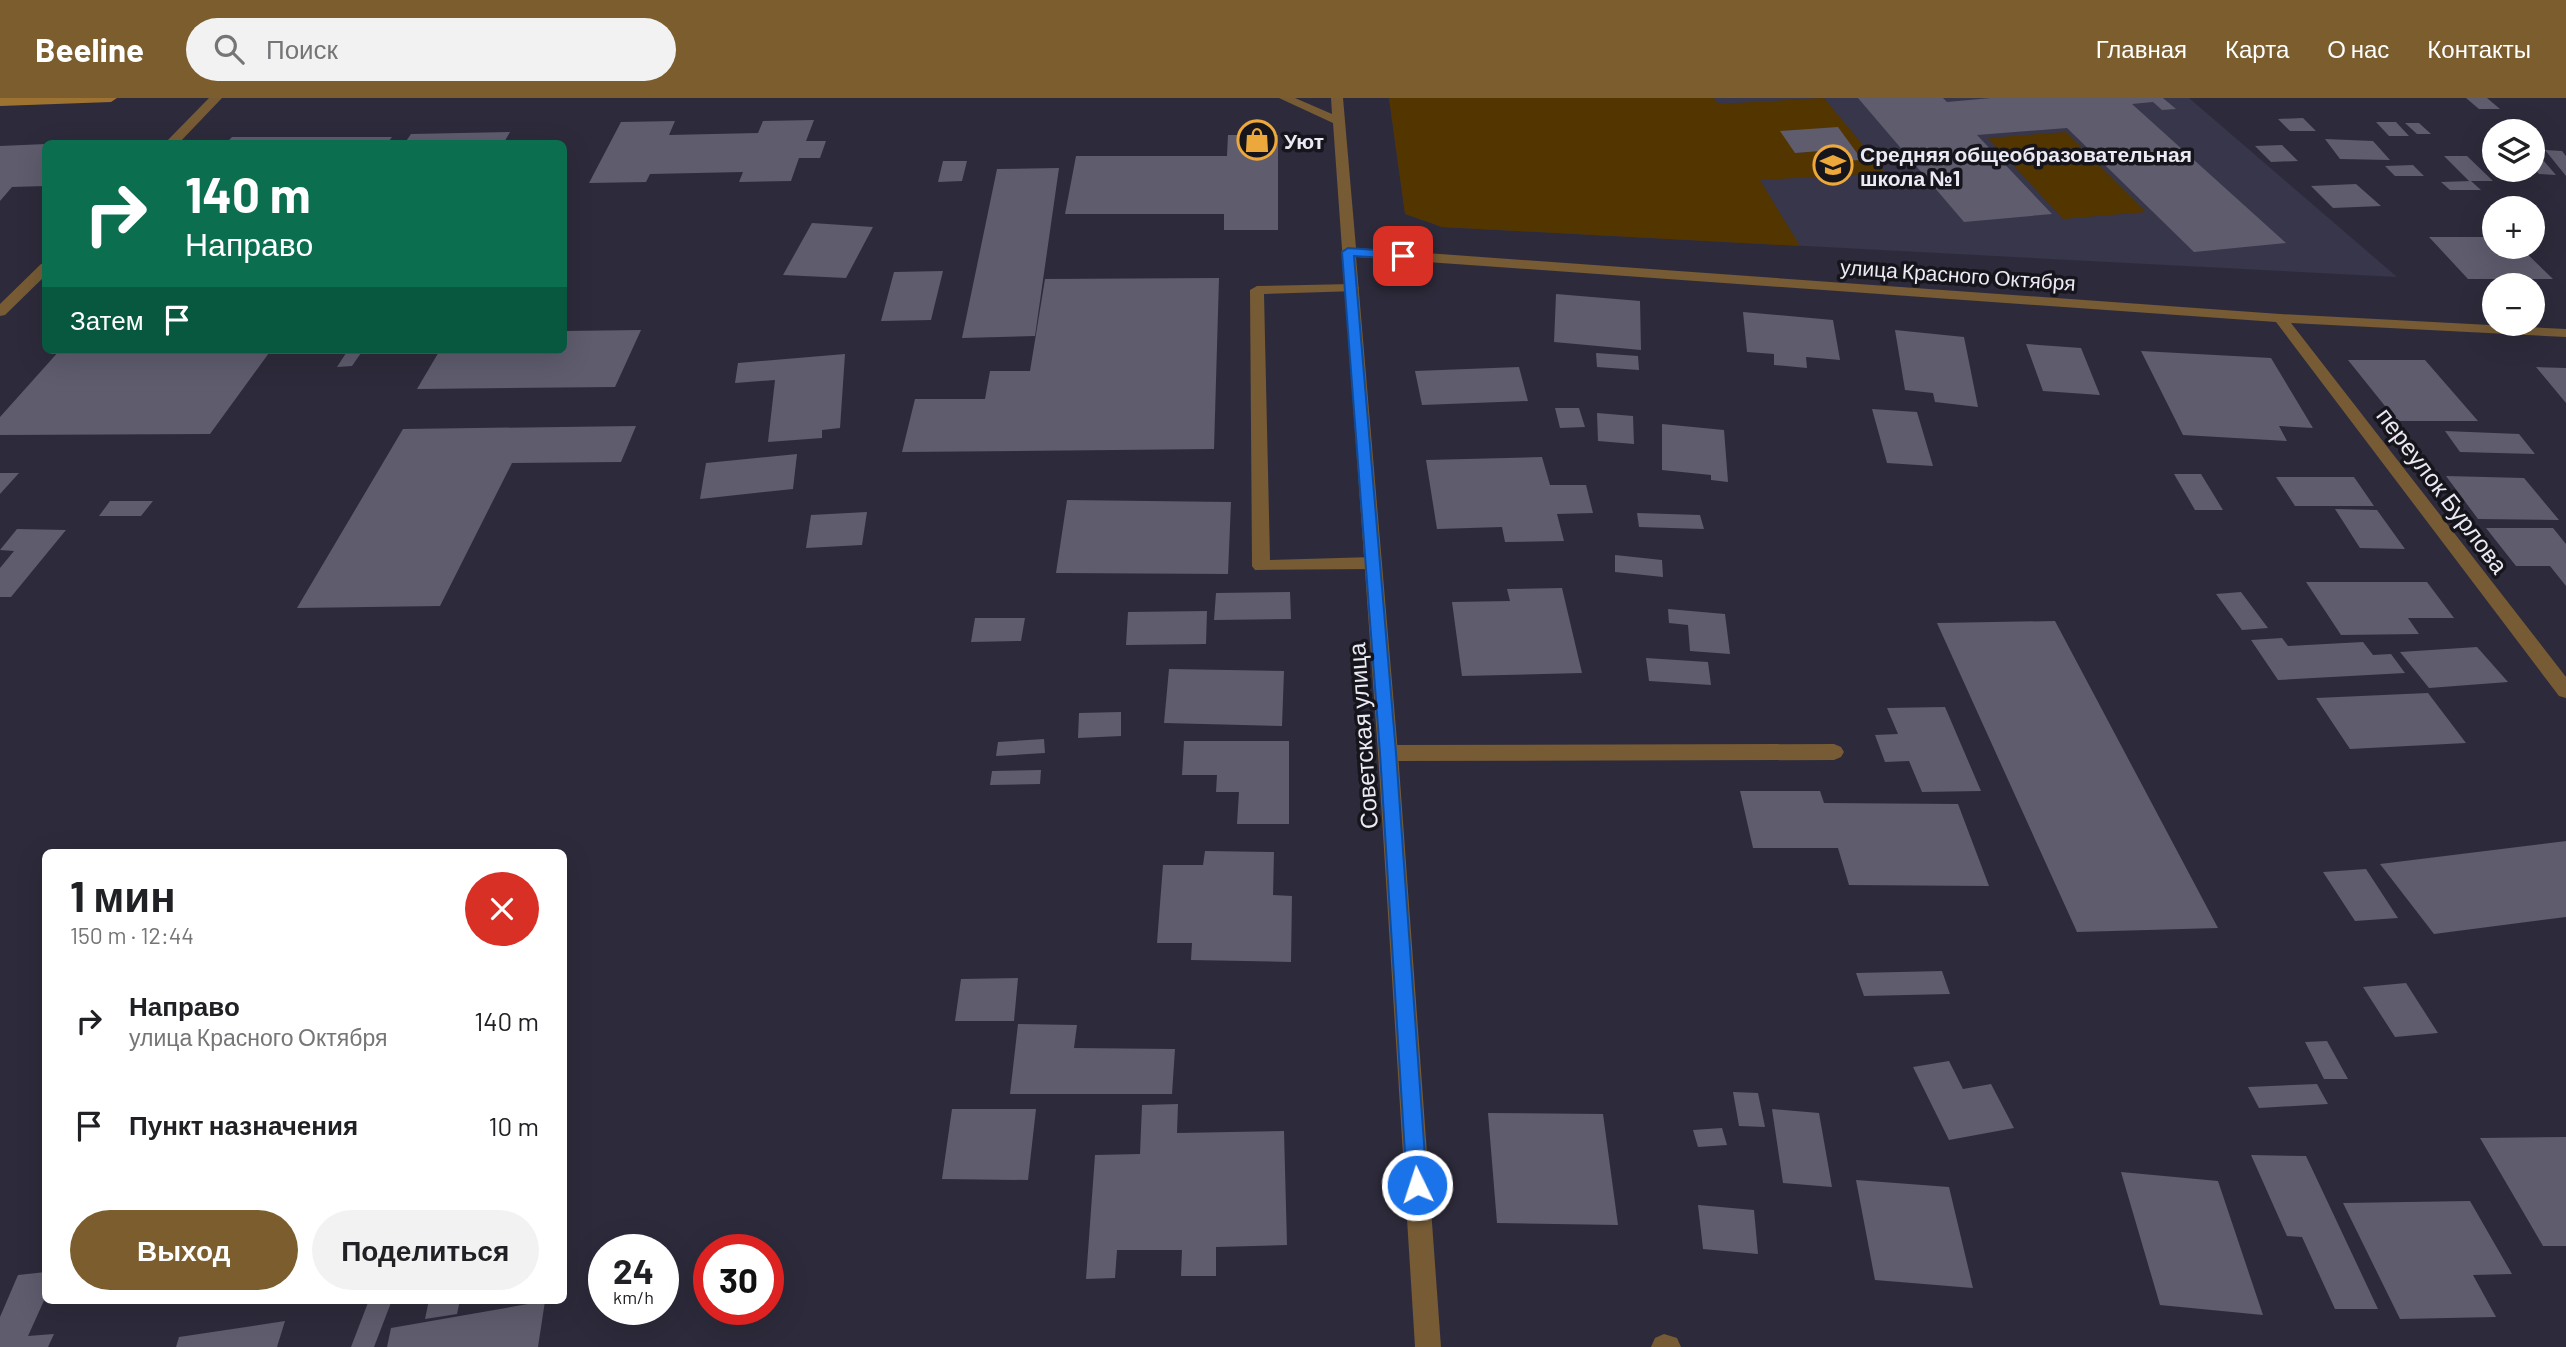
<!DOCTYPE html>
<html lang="ru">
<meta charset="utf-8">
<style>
:root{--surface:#fff;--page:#f2f2f2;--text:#202124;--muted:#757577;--accent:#7c5e2e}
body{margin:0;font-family:Barlow,sans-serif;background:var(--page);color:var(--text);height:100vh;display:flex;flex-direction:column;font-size:26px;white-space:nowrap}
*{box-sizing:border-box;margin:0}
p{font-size:23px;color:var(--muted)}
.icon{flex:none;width:38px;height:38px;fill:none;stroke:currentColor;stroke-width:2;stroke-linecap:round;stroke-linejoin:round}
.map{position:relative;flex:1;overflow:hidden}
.panel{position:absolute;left:42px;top:751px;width:525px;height:455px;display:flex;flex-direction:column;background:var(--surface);border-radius:10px;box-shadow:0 7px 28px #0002}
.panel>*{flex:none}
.hud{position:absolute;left:42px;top:42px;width:525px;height:214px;border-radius:10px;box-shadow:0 7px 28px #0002;background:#0b6e4f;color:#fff;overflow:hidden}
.tools{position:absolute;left:2482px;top:21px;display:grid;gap:14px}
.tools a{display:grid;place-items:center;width:63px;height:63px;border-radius:50%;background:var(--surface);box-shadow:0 7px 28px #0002;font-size:35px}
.speed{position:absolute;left:588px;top:1136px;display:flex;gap:14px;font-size:35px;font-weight:700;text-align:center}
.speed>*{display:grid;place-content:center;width:91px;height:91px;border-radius:50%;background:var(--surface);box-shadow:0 7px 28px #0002;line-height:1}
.speed small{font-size:18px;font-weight:400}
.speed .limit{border:10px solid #d22;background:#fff;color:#111}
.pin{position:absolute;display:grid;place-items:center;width:60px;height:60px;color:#fff;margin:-30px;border-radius:14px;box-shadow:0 4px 10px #0006}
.me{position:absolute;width:77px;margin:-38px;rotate:356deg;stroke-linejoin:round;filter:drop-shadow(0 0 5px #0008)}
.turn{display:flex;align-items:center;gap:24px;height:147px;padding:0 28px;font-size:32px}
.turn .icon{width:91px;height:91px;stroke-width:2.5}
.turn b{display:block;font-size:49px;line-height:60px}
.then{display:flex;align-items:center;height:66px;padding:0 28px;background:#0003;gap:14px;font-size:26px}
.round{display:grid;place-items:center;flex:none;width:74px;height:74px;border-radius:37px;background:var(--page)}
.overview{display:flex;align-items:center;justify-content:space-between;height:119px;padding:0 28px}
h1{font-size:42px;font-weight:700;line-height:52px}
.primary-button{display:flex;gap:14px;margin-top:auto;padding:14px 28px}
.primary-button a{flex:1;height:80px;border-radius:42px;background:var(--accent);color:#fff;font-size:28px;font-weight:700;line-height:80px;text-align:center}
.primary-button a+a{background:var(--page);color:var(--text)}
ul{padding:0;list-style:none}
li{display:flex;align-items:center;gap:21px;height:105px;padding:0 28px}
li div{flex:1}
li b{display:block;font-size:26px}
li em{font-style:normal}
header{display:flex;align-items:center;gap:42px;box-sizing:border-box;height:98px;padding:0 35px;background:var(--accent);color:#fff}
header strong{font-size:33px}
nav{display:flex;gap:38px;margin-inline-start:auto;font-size:24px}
.search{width:490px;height:63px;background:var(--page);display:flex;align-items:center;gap:18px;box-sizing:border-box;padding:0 24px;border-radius:38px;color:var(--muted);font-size:26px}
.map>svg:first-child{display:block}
.built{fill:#38364a}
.green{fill:#533500;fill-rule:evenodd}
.building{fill:#5e5c6d}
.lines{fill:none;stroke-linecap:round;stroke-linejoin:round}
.service{fill:#765b35;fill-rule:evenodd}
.minor{fill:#765b35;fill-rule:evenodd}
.secondary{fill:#9e7332;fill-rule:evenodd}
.route{fill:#1a73e8;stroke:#114b97;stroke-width:2}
.labels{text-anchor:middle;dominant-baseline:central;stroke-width:7;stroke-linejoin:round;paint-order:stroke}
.far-poi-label{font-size:21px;font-weight:bold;fill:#ebeaf4;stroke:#16151c;text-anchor:start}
.far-street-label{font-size:21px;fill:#ebeaf4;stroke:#16151c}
.street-label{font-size:24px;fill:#ebeaf4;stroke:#16151c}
</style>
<header>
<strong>Beeline</strong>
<div class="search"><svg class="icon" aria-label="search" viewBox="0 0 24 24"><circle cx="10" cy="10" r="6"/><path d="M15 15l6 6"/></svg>Поиск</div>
<nav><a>Главная</a><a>Карта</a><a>О нас</a><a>Контакты</a></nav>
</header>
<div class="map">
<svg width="2566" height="1249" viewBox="0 0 2566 1249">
<rect width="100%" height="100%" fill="#2d2b3b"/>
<path class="built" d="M1389,0H2189L2397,179L1442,129L1405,116Z"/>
<path class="green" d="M1389,0H1714L1718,6L1824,0L1886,75L1760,82L1800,148L1442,129L1405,116ZM1838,29L1841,63L1833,52L1796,55Z
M2066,34L2146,114L2063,121L1988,40Z"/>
<path class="building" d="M1858,0H1943L1947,4L1991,0H2163L2176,11L2162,12L2153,4L2132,6L2286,145L2194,154L2067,30L1977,37L2052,116L1964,124Z
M2466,0H2487L2500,11H2479Z
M2303,20L2316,33H2290L2278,21Z
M814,22L806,43H826L820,60H799L791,83L739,84L743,74L650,76L646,84L589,85L621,24L675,23L669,37L758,35L763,23Z
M2376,24H2396L2409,38H2389Z
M2405,25H2419L2431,36H2417Z
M1838,29L1862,62L1840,63L1833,52L1795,55L1780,33Z
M510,34L503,46H404L411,36Z
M1228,37H1278V132H1224V116H1065L1076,58H1227Z
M232,39H392L387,46H225Z
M2325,41L2373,43L2390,62L2340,61Z
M46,46V88L12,89L0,103V48Z
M2282,47L2298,63L2271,64L2255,48Z
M2545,52L2562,53L2566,58V78Z
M2444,58H2467L2493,83H2469Z
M2532,62H2543L2556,77L2539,76L2532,68Z
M943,63H967L962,83L938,84Z
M2413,67L2424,78H2395L2385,68Z
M1059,70L1035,238L962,240L997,71Z
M2471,83L2481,92H2450L2441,84Z
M2356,86L2381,108L2333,110L2311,88Z
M812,125L873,129L846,180L783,177Z
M2429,139H2494V149H2520L2553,181H2468Z
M943,173L931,222L881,223L894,174Z
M1219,180L1214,351L902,354L915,301H985L990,273H1030L1045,181Z
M1556,196L1640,203L1641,252L1554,244Z
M1743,214L1833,222L1840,262L1806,259L1807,270L1774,267V256L1747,254Z
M641,232L615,289L417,291L440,252H564V233Z
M1895,232L1964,239L1978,309L1935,304L1933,295L1905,292Z
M2026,246L2081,250L2100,297L2043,293Z
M60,252H240L238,256L269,255L210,336L0,337V319Z
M348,252H363L352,268L337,269Z
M2141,253L2271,260L2313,330L2279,328L2287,343L2183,337Z
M1596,255L1638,258L1639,272L1597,269Z
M845,256L840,330L822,332V340L768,344L775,282L735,285L738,265Z
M2348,262H2425L2478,323H2397Z
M1519,269L1528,303L1422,307L1415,273Z
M2536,269L2566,270V305Z
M1555,310H1579L1585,329L1560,330Z
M1872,311L1917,314L1933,368L1887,365Z
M1597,315L1633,318L1634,346L1598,343Z
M1662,326L1724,332L1728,384L1711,382V377L1662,372Z
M636,328L621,364L512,365L440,508L297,510L403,331Z
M2445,333L2519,336L2535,356L2460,354Z
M797,356L793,391L700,401L706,365Z
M1542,359L1550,387H1586L1593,415L1557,416L1564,443L1505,444L1502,429L1437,431L1426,362Z
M0,375H19L0,396Z
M2174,376H2201L2223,412H2195Z
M2446,378L2524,380L2559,422L2478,421Z
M2276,379H2354L2374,408H2295Z
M1067,402L1231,404L1228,476L1056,475Z
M110,403H153L141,418H99Z
M2335,411L2377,412L2405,451L2360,450Z
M867,414L862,447L806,450L811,417Z
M1637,415L1700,417L1704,431L1639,429Z
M2486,430H2553L2566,446V488L2550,468H2516Z
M17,431L66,432L11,499H0V470L14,453L0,452Z
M1615,457L1662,462L1663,479L1615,474Z
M2306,484H2427L2454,520H2408L2419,536L2341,537Z
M1562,490L1582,575L1462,578L1452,504L1510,503L1507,491Z
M1290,494L1291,521L1214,522L1216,495Z
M2241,494L2268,530L2242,532L2216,496Z
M1668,511L1725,516L1730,556L1690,553L1688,527L1669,525Z
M1207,513L1206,546L1126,547L1128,514Z
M975,520H1025L1021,543L971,544Z
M2055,523L2218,830L2077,834L1937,525Z
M2282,540L2288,548L2363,544L2373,557L2391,556L2405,575L2278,582L2251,542Z
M2477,549L2508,584L2429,590L2400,554Z
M1646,560L1708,564L1711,587L1649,583Z
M1169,571L1284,573L1282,628L1164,625Z
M2428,595L2466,645L2350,651L2316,600Z
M1945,609L1981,693L1922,694L1909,663L1885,664L1875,637L1898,636L1887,610Z
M1121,614V638L1078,640L1079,615Z
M1044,641L1045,655L996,658L998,644Z
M1184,643H1289V726H1237L1239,694H1216L1217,677H1182Z
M1041,672L1040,686L990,687L992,673Z
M1740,693H1820L1824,705L1958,706L1989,788L1849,787L1838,750H1753Z
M2566,743V819L2434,836L2380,766Z
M1205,753L1274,754L1273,797L1292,798L1291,864L1191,862L1192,845H1157L1163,767H1203Z
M2366,771L2398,820L2355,823L2323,774Z
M1942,873L1950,896L1864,898L1856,875Z
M1018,880L1014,923H955L961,881Z
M2406,885L2438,935L2395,939L2363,889Z
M1018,926L1077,927L1074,950L1175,951L1172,996H1010Z
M2327,943L2348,981H2324L2305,944Z
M1949,963L1963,991L1991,986L2014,1030L1949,1042L1913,969Z
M2317,986L2328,1006L2259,1010L2248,989Z
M1733,994L1758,995L1765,1029L1739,1028Z
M1178,1006L1177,1035L1284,1033L1287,1147L1216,1149V1178H1181L1182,1152H1117L1115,1180L1086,1181L1095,1057L1140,1056L1142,1007Z
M952,1011H1036L1028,1082L942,1081Z
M1772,1011L1819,1015L1832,1089L1783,1085Z
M1488,1015L1603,1016L1618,1127L1497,1125Z
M1722,1030L1727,1047L1698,1049L1693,1032Z
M2566,1039V1148H2543L2480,1040Z
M2251,1057L2306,1058L2378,1211H2335L2302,1139L2287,1138Z
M2121,1074L2218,1083L2263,1217L2160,1207Z
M1856,1082L1949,1089L1973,1190L1875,1182Z
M2470,1103L2512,1176L2473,1177L2496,1219L2400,1221L2343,1105Z
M1698,1107L1754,1112L1758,1156L1703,1151Z
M46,1174V1198L28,1238L54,1236L48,1249H0V1219L18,1177Z
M369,1202H392L374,1249H351Z
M429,1202H460L457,1216L425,1221Z
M545,1203L538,1249H387L391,1230Z
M285,1223L277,1249H176L179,1239Z"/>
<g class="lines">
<path class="service" d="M1352,186L1357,187L1359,190L1357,193L1264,196L1270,462L1373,459L1382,465L1373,471L1255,472L1252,468L1250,192L1257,188Z
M1834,646L1841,649L1844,654L1841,659L1834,662L1388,663L1381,660L1378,655L1381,650L1388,647Z"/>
<path class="minor" d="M209,0H222L178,46H164Z
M1279,0H1295L1332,16L1331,0H1343L1356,150L2280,216L2566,231V239L2291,225L2566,579V600L2559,598L2276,224L1356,159L1398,655L1441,1249H1415L1378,655L1333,25Z
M46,165V177L5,217L0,218V206L41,166Z
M1664,1236L1677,1240L1681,1249H1651L1655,1240Z"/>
<path class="secondary" d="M0,0H117L111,4L0,8Z"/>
</g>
<path class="route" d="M1348,150L1403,154L1409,158L1403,161L1354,158L1396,655L1427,1087L1424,1094L1417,1097L1410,1094L1407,1087L1380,655L1342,154Z"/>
<defs>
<g id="shop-ring" transform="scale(2.0125)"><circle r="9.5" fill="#16151c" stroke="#eda83b" stroke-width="1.5"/><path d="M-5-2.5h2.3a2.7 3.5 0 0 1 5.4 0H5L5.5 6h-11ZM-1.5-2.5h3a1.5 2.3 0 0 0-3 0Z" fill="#eda83b"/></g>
<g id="school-ring" transform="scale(2.0125)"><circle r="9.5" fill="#16151c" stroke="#eda83b" stroke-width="1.5"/><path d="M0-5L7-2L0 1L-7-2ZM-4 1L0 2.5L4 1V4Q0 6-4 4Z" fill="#eda83b"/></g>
</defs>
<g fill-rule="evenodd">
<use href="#shop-ring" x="1257" y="42"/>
<use href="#school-ring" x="1833" y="67"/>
</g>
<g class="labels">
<g class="far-poi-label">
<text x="1284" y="42">Уют</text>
<text x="1860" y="55">Средняя общеобразовательная<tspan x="1860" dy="24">школа №1</tspan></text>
</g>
<g class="far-street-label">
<text transform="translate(1958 176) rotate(4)">улица Красного Октября</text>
</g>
<g class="street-label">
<text transform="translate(2443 392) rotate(53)">переулок Бурлова</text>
<text transform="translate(1362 638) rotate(-94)">Советская улица</text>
</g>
</g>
</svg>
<div class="tools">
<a><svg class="icon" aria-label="layers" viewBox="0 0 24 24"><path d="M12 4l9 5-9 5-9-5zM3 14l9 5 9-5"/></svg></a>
<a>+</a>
<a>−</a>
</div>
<div class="speed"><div>24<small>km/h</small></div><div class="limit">30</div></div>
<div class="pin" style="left:1403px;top:158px;background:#d93025"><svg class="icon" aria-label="arrive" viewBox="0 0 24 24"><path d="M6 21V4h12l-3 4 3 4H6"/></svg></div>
<svg class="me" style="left:1417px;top:1087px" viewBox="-20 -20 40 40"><circle r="17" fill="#1a73e8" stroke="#fff" stroke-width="3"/><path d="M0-11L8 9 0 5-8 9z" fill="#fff"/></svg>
<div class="hud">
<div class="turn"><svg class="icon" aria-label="right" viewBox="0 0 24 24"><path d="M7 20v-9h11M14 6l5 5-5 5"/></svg><div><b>140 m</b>Направо</div></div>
<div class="then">Затем<svg class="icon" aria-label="arrive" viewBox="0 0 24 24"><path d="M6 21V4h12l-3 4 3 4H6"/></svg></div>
</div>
<section class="panel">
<div class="overview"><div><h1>1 мин</h1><p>150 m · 12:44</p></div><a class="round" style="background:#d93025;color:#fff"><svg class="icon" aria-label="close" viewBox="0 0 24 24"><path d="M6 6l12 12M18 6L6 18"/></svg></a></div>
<ul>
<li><svg class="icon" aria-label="right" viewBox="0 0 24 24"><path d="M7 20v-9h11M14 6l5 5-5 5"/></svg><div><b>Направо</b><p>улица Красного Октября</p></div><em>140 m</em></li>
<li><svg class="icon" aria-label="arrive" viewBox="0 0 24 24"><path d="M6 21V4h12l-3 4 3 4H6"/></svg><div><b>Пункт назначения</b></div><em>10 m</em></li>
</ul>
<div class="primary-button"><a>Выход</a><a>Поделиться</a></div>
</section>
</div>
